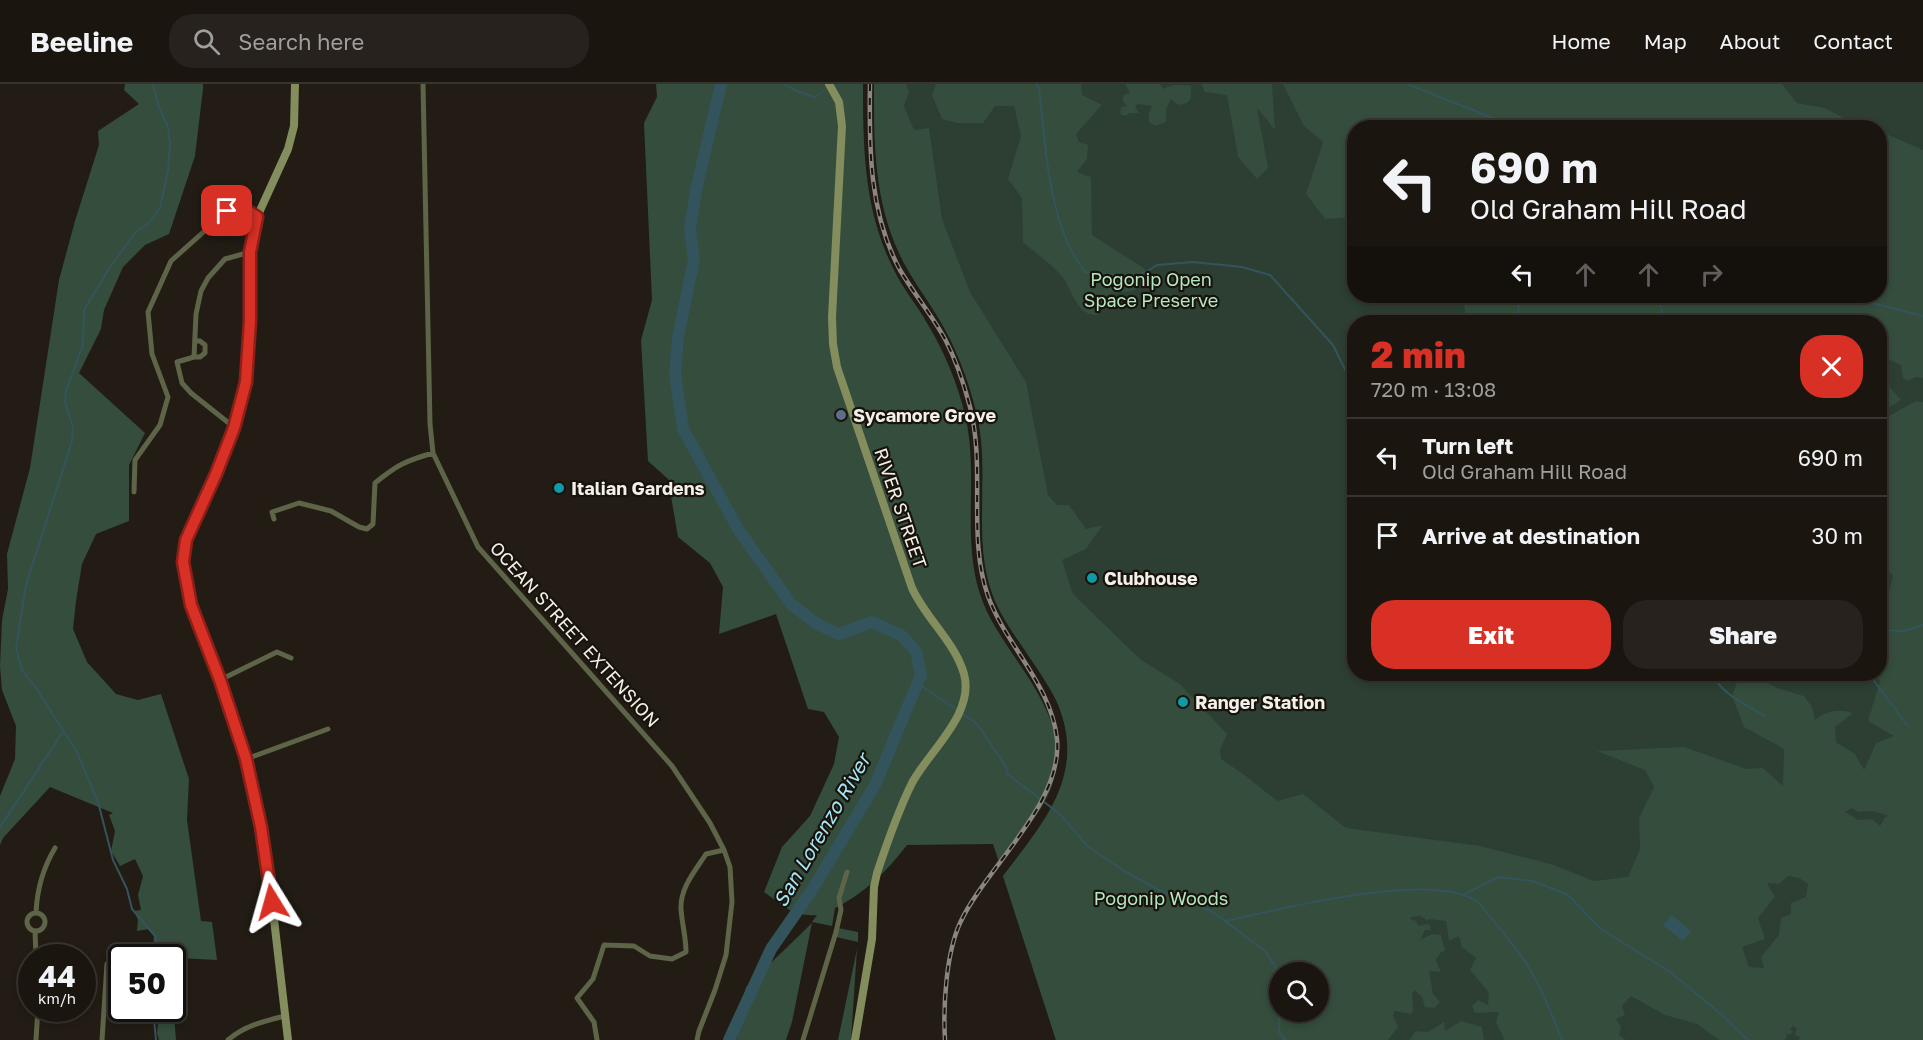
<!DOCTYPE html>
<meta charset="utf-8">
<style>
:root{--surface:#1a150f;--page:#27221d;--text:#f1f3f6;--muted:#9f9f9e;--line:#38342f;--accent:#d93025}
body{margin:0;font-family:"Golos Text",sans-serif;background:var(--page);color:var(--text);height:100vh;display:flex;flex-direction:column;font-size:22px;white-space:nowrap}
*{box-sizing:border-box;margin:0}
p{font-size:20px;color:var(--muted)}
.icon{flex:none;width:33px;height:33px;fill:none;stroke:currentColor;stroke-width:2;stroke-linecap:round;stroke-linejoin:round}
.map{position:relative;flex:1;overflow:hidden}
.side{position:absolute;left:1347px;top:231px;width:540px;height:366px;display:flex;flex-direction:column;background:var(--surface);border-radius:24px;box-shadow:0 3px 9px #0003,0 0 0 2px var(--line)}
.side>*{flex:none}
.hud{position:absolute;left:1347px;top:36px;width:540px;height:183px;border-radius:24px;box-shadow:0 3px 9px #0003,0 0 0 2px var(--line);background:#1a150f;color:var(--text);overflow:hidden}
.fabs{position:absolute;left:1269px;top:878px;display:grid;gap:12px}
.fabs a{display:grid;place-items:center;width:60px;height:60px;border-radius:50%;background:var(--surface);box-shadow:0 3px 9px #0003,0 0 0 2px var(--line);font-size:30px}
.speed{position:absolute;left:18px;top:860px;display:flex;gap:12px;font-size:30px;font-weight:700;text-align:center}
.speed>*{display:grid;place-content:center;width:78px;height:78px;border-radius:50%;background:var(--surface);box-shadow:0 3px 9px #0003,0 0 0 2px var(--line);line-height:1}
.speed small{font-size:15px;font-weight:400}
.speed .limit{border:3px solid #111;border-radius:9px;background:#fff;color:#111}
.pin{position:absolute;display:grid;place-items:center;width:51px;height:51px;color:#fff;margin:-26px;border-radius:12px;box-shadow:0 3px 9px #0006}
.me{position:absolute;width:66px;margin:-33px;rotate:352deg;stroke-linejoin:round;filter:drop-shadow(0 0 4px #0008)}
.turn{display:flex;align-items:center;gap:21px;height:126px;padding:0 24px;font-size:27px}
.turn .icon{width:78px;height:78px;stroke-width:2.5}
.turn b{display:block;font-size:42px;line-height:51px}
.lanes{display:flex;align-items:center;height:57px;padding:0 24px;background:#0003;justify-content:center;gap:30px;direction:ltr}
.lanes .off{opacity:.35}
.round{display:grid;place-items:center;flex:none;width:63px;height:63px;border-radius:24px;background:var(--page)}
.head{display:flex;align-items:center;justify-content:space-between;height:102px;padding:0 24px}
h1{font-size:36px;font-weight:800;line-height:45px;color:var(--accent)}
.cta{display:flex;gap:12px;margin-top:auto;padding:12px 24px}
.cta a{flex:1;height:69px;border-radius:24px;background:var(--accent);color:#fff;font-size:24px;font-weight:800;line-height:69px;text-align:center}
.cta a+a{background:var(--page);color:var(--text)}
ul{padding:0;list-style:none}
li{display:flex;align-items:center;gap:18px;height:78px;padding:0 24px;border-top:2px solid var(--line)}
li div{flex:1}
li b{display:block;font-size:22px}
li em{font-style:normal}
header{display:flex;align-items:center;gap:36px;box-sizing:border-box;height:84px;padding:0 30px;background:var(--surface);border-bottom:2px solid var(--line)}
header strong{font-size:28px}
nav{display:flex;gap:33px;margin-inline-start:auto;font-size:21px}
.search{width:420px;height:54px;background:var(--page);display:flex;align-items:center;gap:15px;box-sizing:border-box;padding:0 21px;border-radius:24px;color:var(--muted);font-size:22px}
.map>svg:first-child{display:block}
.green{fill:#2c3f32;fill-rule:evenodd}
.forest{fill:#344d3c;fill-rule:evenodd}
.water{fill:#33545c}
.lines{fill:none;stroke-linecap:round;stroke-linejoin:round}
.stream{stroke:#33545c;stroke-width:2}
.river{stroke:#33545c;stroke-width:12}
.minor{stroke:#5e6447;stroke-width:5}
.secondary{stroke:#838d5d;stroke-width:8}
.rail-casing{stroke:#8b867f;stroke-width:4.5}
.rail{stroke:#18130b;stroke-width:2;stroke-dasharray:7;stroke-linecap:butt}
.route-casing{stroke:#8d1f18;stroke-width:15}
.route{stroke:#d93025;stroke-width:10}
.service-dot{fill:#5c6f8a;stroke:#18130b;stroke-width:2}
.culture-dot{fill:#0f9aa8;stroke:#18130b;stroke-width:2}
.labels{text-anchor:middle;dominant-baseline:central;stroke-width:4.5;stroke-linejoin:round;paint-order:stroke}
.park-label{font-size:18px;fill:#b4e7c4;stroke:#18130b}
.poi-label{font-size:18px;font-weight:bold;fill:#f3f0ea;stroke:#18130b;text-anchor:start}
.street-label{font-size:18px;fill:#f3f0ea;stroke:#18130b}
.water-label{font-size:20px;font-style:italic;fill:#a4e7f9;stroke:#18130b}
</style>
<header>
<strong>Beeline</strong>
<div class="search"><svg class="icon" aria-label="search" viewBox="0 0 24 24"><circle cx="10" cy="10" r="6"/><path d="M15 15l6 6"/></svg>Search here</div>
<nav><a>Home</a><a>Map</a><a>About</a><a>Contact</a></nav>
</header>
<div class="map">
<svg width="1923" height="956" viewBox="0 0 1923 956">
<rect width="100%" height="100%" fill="#221c14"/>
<path class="green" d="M874,0H1923V956H1056L1003,792C1044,738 1089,689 1056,616C1049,602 1039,587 1030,574C1015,551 998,530 990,503C973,446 991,384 976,327C968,295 956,263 939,235C926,213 910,193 899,169C874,115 874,58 874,0ZM1354,44H1880V212H1354ZM1354,238H1880V590H1354ZM1280,888H1318V927H1280Z"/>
<path class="forest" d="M125,0H203V5L195,72L169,150L145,161L123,183L104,226L101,245L79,289L145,349L129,381V437L96,450L82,480L76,517L73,545L87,578L116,610L138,616L161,610L189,695L187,736L201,837L212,838L217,876L159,873L153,864L154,850L149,845L137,847L138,836L134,827L141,826L138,811L143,792L135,775L120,782L111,767L115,747L109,731L113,729L50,703L3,754L0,761V712L15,675L16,642L2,606L0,582L2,536L8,505L7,470L30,384L59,196L75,137L99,61L98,47L139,20L124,6Z
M656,0H863C863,65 864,127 894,186C903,205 917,221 927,239C944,267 958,300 965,331C979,389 962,450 979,507C987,534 1003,555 1018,578C1050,625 1075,669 1041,724C1029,743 1013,760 999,778L993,760L907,761C888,786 864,810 835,824L832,842L812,838L817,831C792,833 783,821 764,808L782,763L810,732L834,680L839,653L824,628L808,625L776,530L719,550L723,503L710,479L678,453L668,395L648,377L641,256L652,216L644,39L657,13Z
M874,0H906L909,8L904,22L914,46L929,44L942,135L970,208L1026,298L1048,411L1057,421H1069L1086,445L1103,441L1086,465L1062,476L1073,510L1140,575L1180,600L1227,650L1220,666L1221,675L1246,692L1277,717L1303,710L1346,744L1480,762L1554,781L1594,797L1628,793L1640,765L1639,734L1654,703L1645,686L1597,667L1684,663L1747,685L1763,684L1783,702L1784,665L1744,643L1732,612L1740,590H1752L1777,604L1804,612L1812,623L1815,636C1827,626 1839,625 1853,629L1835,643L1836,658L1855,670L1864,686L1876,659L1894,652L1868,637L1880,597L1874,590H1880V504L1888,511L1893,492L1887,485L1880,484V331L1889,332L1916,317L1923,318V956H1799L1800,953L1794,951L1797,945L1794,942L1790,945L1793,948L1789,951L1787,949L1786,955L1783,956H1719L1697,940L1665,931L1631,912L1622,922L1625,931L1616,935L1621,942L1619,951L1626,956H1503L1504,955L1496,938L1499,928L1475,929L1472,922L1478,916L1488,921L1489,909L1470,886L1476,874L1462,863L1459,852L1449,857L1446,837L1429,835L1427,837L1421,832L1412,833L1410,835L1416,837L1419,842L1427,840L1431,842L1430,846H1425L1420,856L1432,850L1441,851L1445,867L1441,868L1436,876L1441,888L1429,887L1433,910L1440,918L1434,924L1425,923L1422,913L1415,906L1412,910L1413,926L1411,930L1395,927L1393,931L1398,943L1388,956H1056L1003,792C1044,738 1089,689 1056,616C1049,602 1039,587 1030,574C1015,551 998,530 990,503C973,446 991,384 976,327C968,295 956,263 939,235C926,213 910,193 899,169C874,115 874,58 874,0ZM1852,724L1858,728L1873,727L1889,732L1885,733L1880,742L1872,735L1858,736L1845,728ZM1788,792L1799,794L1808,800L1806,813L1791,819V830L1781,834L1779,851L1761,873L1764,884L1749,883L1742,863L1765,855L1758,834L1775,813L1767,799L1779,800ZM1280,888H1318V927H1280Z
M936,0H1081L1082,11L1102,21L1076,50L1079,58L1088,61L1087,75L1077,88L1091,93L1092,151L1144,184L1146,188L1148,189C1142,203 1136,209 1120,208L1117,210C1111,208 1107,211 1102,215L1103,220L1097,231C1075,232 1072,202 1060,190C1049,178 1035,169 1023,158L1022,114L1008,95L1021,52L1014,22H995L983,39H957L942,35L932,11Z
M1125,0H1160L1163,5C1173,0 1180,0 1191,2V14L1187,19L1178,21L1171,15L1166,25V38L1156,42L1150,39C1147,32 1149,28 1152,22L1138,20L1135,22L1139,29H1130L1125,32L1120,30L1121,23L1127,22L1122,16L1124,11L1130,9Z
M1201,0H1272L1275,46L1257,24L1268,84L1257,95L1238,73L1227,11L1205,8Z
M1283,0H1782L1797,19L1825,24L1844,34L1869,43L1354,44V133L1325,135L1306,110L1323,58L1304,42Z
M1880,47L1923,66V294L1916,293L1907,297L1903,294L1901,281L1893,277L1880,274V238H1466L1464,219L1460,212H1880Z
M1888,301L1901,316L1884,327L1880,328V307Z
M812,839L792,938L786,956H736L746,903Z
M838,844L858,848V858L836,853Z
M857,865L851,956H838L856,870Z
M173,919L176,956H159L157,949L160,924H172Z
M1461,937L1482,943L1484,956H1410L1415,947L1428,948L1444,938L1445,947Z"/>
<path class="water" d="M1672,831L1691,847L1683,857L1663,841Z"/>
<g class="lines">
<path class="stream" d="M153,0L159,23L168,43L170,60L168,87L160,124L150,138L136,148L110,183L84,226L83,261L66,307L65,318L73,343L72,357L26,501L16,564L22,586L36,604L77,668L98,718L113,776L127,805L132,825L155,852L160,873
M784,0L797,7L814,13L823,8
M840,0H841
M1036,0L1039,4C1045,56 1047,111 1068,160C1072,169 1079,179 1085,188L1132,192L1146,188L1157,181L1193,178L1242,183L1270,191L1333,261L1354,304
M1407,0L1498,36L1527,44
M1499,37L1505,44
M1658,212L1665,238
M1844,212L1923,232
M1518,238L1519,212
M1880,546L1904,547L1923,541
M1712,590C1723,611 1745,620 1765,632
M1869,590L1907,641
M917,599L976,639L1006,682L1007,690L1060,730L1087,762L1124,787L1157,805L1213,828L1266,868L1280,891
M0,743L63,648
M1465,810L1498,793L1533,797L1568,811L1601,845L1670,888L1721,930L1748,956
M1226,837C1276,826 1443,783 1481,821C1497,842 1515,861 1529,884C1543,907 1552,931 1562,956
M153,924L156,956
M1280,924L1279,948L1285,956"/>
<path class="river" d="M721,0L696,106L690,145L694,176L678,253L675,290L683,345L738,445L791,520L817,540L839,550L872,538L901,551L916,567L921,591L875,701L812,806L771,865L729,956"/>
<path class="minor" d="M423,0L430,340L433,369L478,463L672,682L710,739L724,766L730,783L732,818L726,871L715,906L699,947L697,956
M194,273H200L205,269V261L200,257H195
M235,344L191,309L182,299L177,278L194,273L196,230L201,207L208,194L225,175L250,168
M134,408L135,376L160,341L168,313L152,270L148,228L171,177L227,127L242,123L257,133
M274,435L272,428L299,419L331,427L359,443L367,445L373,440L375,399C397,381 405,377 433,369
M220,596L277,568L291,574
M246,675L328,645
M36,829C37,805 43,784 55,764
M27 838a9 9 0 1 1 18 0a9 9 0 1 1-18 0Z
M35,847L36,873
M36,956L38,924
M102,956L107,880
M228,956C244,942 264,937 285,932
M597,956L594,938L577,914L593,895L604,861L634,862L650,872L672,875L686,868C686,853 682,840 681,825C680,804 695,787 706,770L724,766
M803,956L836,848L841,826L839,814L847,788"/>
<path class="secondary" d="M829,0L839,18L842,42L832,233L833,260L837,283L912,504C926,535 955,558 964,590C975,630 929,667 912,699C898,727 887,759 877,789L874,803L872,855L855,956
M288,956L272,818L261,743L246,675L220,596L191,521L183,478L186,456L216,390L235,344L241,320L249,274L250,168L257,133L288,65L294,42L295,0"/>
<g class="rail-casing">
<path id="rail" d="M870,0C869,63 869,129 900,186C914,210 932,231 945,255C956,276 964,300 970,323C986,385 967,452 988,512C1006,562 1051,600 1057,655C1063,720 986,783 960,839C946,870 943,922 945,956"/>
</g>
<use href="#rail" class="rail"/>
</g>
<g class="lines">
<g class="route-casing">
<path id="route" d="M227,127L242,123L257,133L250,168V237L246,298L234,344L216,390L186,456L183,478L191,521L220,596L246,675L261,743L272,818"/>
</g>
<use href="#route" class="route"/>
</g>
<circle class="service-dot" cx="841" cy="331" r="6"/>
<g class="culture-dot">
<circle cx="559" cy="404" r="6"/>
<circle cx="1092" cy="494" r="6"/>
<circle cx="1183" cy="618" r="6"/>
</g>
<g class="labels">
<g class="park-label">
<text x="1151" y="195">Pogonip Open<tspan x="1151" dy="21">Space Preserve</tspan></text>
<text x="1161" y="814">Pogonip Woods</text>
</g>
<g class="poi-label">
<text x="853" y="331">Sycamore Grove</text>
<text x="571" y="404">Italian Gardens</text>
<text x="1104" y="494">Clubhouse</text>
<text x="1195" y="618">Ranger Station</text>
</g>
<g class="street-label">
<text transform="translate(901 424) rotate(71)">RIVER STREET</text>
<text transform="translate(575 550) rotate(48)">OCEAN STREET EXTENSION</text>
</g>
<g class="water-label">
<text transform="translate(821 746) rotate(-60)">San Lorenzo River</text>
</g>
</g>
</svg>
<div class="fabs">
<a><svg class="icon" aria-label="search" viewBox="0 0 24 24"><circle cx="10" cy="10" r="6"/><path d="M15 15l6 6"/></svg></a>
</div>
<div class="speed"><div>44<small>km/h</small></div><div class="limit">50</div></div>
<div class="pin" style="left:227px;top:127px;background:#d93025"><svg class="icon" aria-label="arrive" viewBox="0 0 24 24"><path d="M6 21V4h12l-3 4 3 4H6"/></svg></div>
<svg class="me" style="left:272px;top:818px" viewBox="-20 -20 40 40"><path d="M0-17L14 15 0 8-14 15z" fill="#d93025" stroke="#fff" stroke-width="4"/></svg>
<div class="hud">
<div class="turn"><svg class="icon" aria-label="left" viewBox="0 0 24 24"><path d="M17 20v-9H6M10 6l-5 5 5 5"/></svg><div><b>690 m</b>Old Graham Hill Road</div></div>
<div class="lanes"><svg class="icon" aria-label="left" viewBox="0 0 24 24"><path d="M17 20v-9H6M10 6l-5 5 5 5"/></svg><svg class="icon off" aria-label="ahead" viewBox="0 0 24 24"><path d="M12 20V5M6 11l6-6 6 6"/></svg><svg class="icon off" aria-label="ahead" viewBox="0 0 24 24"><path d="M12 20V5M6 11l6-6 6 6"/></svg><svg class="icon off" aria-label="right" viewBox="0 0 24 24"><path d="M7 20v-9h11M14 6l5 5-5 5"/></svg></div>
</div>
<section class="side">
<div class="head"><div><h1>2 min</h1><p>720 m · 13:08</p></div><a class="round" style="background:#d93025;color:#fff"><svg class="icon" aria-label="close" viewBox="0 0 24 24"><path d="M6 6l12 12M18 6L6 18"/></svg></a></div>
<ul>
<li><svg class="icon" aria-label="left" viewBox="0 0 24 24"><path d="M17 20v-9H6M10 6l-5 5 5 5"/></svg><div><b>Turn left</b><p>Old Graham Hill Road</p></div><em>690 m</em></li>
<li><svg class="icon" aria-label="arrive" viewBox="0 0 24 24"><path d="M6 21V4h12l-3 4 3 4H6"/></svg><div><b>Arrive at destination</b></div><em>30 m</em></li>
</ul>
<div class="cta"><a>Exit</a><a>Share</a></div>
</section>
</div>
